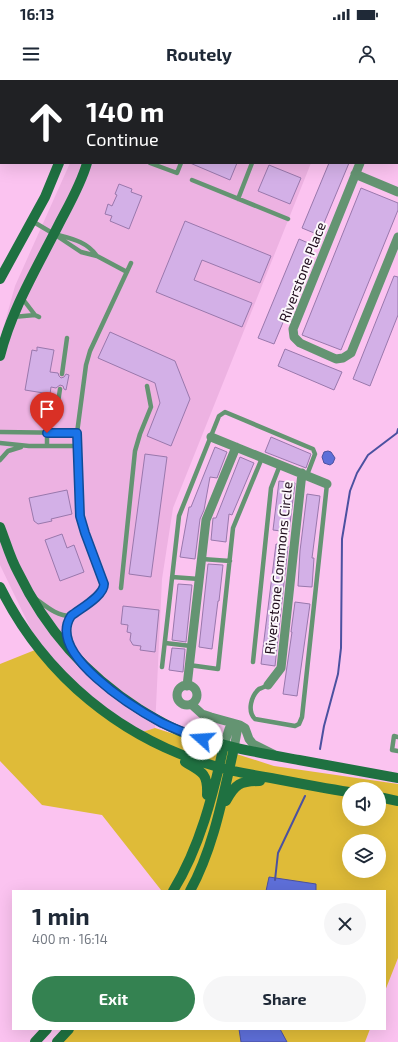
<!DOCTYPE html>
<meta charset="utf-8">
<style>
:root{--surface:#fff;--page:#f6f6f7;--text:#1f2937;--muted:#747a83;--accent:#348251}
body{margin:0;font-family:"Exo 2",sans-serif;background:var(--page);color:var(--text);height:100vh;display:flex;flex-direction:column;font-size:15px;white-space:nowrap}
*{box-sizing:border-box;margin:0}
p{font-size:13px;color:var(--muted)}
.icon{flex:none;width:22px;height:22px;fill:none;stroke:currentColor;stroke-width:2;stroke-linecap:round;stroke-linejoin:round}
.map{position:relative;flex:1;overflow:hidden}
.panel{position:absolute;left:12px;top:810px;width:374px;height:140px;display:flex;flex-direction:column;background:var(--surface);border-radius:0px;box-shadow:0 4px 16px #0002}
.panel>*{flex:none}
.hud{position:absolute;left:0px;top:0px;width:398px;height:84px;box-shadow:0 4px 16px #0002;background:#202124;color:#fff;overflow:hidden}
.buttons{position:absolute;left:342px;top:702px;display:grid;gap:8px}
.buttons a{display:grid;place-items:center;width:44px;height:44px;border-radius:50%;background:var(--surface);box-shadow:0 4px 16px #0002;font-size:20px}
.pin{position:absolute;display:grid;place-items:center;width:34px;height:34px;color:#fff;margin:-41px -17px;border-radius:50% 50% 50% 0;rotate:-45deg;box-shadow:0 0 4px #0007}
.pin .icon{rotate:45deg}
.me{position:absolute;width:44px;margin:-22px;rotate:289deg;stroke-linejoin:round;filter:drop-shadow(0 0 3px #0008)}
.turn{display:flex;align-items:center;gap:14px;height:84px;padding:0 20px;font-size:18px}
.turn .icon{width:52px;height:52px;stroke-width:2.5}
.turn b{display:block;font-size:28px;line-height:34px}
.round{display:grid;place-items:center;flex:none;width:42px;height:42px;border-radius:21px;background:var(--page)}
.overview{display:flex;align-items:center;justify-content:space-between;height:68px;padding:0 20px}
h1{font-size:24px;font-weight:700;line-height:30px}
.cta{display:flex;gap:8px;margin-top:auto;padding:8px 20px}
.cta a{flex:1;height:46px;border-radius:24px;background:var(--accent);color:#fff;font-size:16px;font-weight:700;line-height:46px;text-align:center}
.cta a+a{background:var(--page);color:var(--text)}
.status{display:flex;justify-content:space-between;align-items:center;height:28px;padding:0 20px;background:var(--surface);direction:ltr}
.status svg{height:11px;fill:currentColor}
header{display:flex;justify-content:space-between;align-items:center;height:52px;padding:0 20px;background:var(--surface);font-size:18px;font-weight:700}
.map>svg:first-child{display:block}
.built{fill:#edb2e2}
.green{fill:#dfbb38;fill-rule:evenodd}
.water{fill:#5e6fd9;stroke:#4b51a0}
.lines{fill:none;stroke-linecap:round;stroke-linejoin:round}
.stream{stroke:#4b51a0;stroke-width:2}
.building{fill:#d3b0e7;stroke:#9978ac}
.lane{stroke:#649472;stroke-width:4.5}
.street{stroke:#649472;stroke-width:9}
.secondary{stroke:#1f7141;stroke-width:10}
.route-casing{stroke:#114b97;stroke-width:10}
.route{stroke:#1a73e8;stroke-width:7}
.labels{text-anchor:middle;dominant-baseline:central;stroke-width:4;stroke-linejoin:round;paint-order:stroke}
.street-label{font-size:14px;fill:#1e0b1b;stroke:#fcf7fb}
</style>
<div class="status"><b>16:13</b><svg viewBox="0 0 49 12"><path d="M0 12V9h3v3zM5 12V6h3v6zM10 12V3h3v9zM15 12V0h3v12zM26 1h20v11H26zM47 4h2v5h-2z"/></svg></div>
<header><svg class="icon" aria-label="menu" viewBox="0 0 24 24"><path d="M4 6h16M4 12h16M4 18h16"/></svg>Routely<svg class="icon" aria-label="person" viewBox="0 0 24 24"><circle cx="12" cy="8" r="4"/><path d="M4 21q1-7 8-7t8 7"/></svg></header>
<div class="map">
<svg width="398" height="962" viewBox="0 0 398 962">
<rect width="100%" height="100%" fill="#fbc3f0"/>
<path class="built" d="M90,0H325L327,1H90Z
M70,83H311L173,428L162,499L155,648L136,654L89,621L40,568L0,485V260L15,206Z"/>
<path class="green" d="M40,568L89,621L136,654L155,648L274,686L398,704V878L385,911V811H161V810L102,735L42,725L0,681V584ZM349,709H379V739H349ZM349,761H379V791H349Z
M70,949H370L365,962H61Z"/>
<path class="water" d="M328,371L331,372L335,378L333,383L330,385L324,383L322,377L324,372Z
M269,797L316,804V811H266Z
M239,949H280L287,962H241Z"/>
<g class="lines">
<path class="stream" d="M320,669L324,646L338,594L341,568L342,459L350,411L357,393L368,375L397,353L398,349
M275,800L278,773L305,716"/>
</g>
<path class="building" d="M190,83H237L230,100Z
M329,83H349L319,155L302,148Z
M269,85L301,98L290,124L258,111Z
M119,104L132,109L131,112L142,116L129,149L110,141L112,136L105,134L108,124L112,126L117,115L115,114Z
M361,108L398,123V130L341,270L302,255Z
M185,141L271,176L260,203L202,180L194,200L252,223L242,247L156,212Z
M299,159L315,166L274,264L258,258Z
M394,196L398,197V235L370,306L353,299Z
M110,252L175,281L190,319L171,366L147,356L160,323L155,303L98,278Z
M37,267L54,270L50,292L58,293L59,296L61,298L64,297L66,294L69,295L66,310L64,309L63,306L60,305L56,308L51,307L50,314L25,310L32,270L37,271Z
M285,269L342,292L334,310L278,286Z
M271,357L311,374L306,388L265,372Z
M215,367L227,372L217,398L210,397L204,430L200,439L195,479L180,477L189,427H191Z
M145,374L167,377L151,497L129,494Z
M240,377L254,383L232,435L229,434L226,462L211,460L213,438H216Z
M279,401L295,403L289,452L273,450Z
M67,410L72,434L51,439L52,441L38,444L34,441L29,418Z
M307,414L320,416L312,478H314L312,507L298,506L300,471Z
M62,454L67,468L74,465L84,492L60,501L45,460Z
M276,464L288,466L275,586L261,584Z
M208,484L223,485L219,521H218L212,569L199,567Z
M178,504L192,505L186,562L172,560Z
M295,522L310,524L297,616L283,614L292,552H291Z
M123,526L159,530L155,572L140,570L141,566L133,565L130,560L131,553L127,552L128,545L121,544Z
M172,568L185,569L183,592L169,590Z"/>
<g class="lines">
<path class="lane" d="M135,1V0
M261,1V0
M285,1L286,0
M150,83L177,93L181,83
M192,100L288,139
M238,119L252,83
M32,141L54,154L81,172L97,176L127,192
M58,155C73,159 87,162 97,176
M22,218L35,235L39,237
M13,237L35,235
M62,294L67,258
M57,329L60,309
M0,352L77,353
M47,353V366
M0,363L29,366H77
M0,380L8,371L21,367
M202,479L230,481
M172,497L199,499
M121,508L135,371L140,354L151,327L147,306
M36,519C47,527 57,536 71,536
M165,563L191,566
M71,566C65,555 65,546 71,536L98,516L104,507L103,499L85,453L80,437L77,353L86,285L90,271L131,183
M253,582L271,408L280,385
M189,585L218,589L233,448L262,378
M162,587L179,436L219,336L225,332L313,369L315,374L307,395
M268,605C266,606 262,608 259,609C251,616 247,631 255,639L295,646L299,644L302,637L327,404
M398,657L394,656L392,670L398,671"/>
<path class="street" d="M323,0L326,1
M381,1L382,0
M360,83L293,249L294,257L300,263L336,279L343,278L351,273L398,157
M355,94L398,112
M211,357L327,404
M268,605L281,588L302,393
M177 615a10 10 0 1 1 20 0a10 10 0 1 1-20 0Z
M187,606L206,440L236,367
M191,624L202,634L211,637L240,645L245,648L249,659L253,664L273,674
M224,665L229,649L234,644L237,652L234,668"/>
<path class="secondary" d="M75,1V0
M101,1V0
M0,199L45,117L59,83
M0,276C12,228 38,186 60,142C70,123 81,104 87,83
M0,447C6,462 10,478 18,492C45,548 86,595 139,629C152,637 167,646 182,652C219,666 260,673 299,680C332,686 365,692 398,698
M0,507C44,596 122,660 218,687C235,692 253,695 271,698C297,703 323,708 349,712
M185,682C203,692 208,694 207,715
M379,717L398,721
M226,721C235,704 240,701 260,701
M173,811C200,767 213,715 224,665
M190,811C214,767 223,716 234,668
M35,962L47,949
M57,962L69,949"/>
</g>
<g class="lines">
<g class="route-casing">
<path id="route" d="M47,353H77L80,436L85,453L104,504C104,516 81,528 71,536C46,574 134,628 162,643C175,649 188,654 202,659"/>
</g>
<use href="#route" class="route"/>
</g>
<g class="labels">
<g class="street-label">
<text transform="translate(302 192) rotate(-69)">Riverstone Place</text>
<text transform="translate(278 488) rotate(-84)">Riverstone Commons Circle</text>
</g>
</g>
</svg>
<div class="buttons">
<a><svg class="icon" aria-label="sound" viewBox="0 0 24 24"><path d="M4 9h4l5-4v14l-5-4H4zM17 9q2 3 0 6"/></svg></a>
<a><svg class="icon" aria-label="layers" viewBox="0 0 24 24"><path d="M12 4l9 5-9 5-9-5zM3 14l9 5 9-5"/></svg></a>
</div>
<div class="pin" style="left:47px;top:353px;background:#d93025"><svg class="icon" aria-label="arrive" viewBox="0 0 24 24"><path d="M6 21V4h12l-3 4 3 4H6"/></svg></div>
<svg class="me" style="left:202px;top:659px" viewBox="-20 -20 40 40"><circle r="19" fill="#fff"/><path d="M0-13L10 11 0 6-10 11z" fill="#1a73e8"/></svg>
<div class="hud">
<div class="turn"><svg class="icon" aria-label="ahead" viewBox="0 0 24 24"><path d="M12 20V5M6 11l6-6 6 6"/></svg><div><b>140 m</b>Continue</div></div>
</div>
<section class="panel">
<div class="overview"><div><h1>1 min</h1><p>400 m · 16:14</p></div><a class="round"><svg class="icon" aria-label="close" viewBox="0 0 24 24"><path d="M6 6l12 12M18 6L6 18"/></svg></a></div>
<div class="cta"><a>Exit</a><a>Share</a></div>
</section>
</div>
